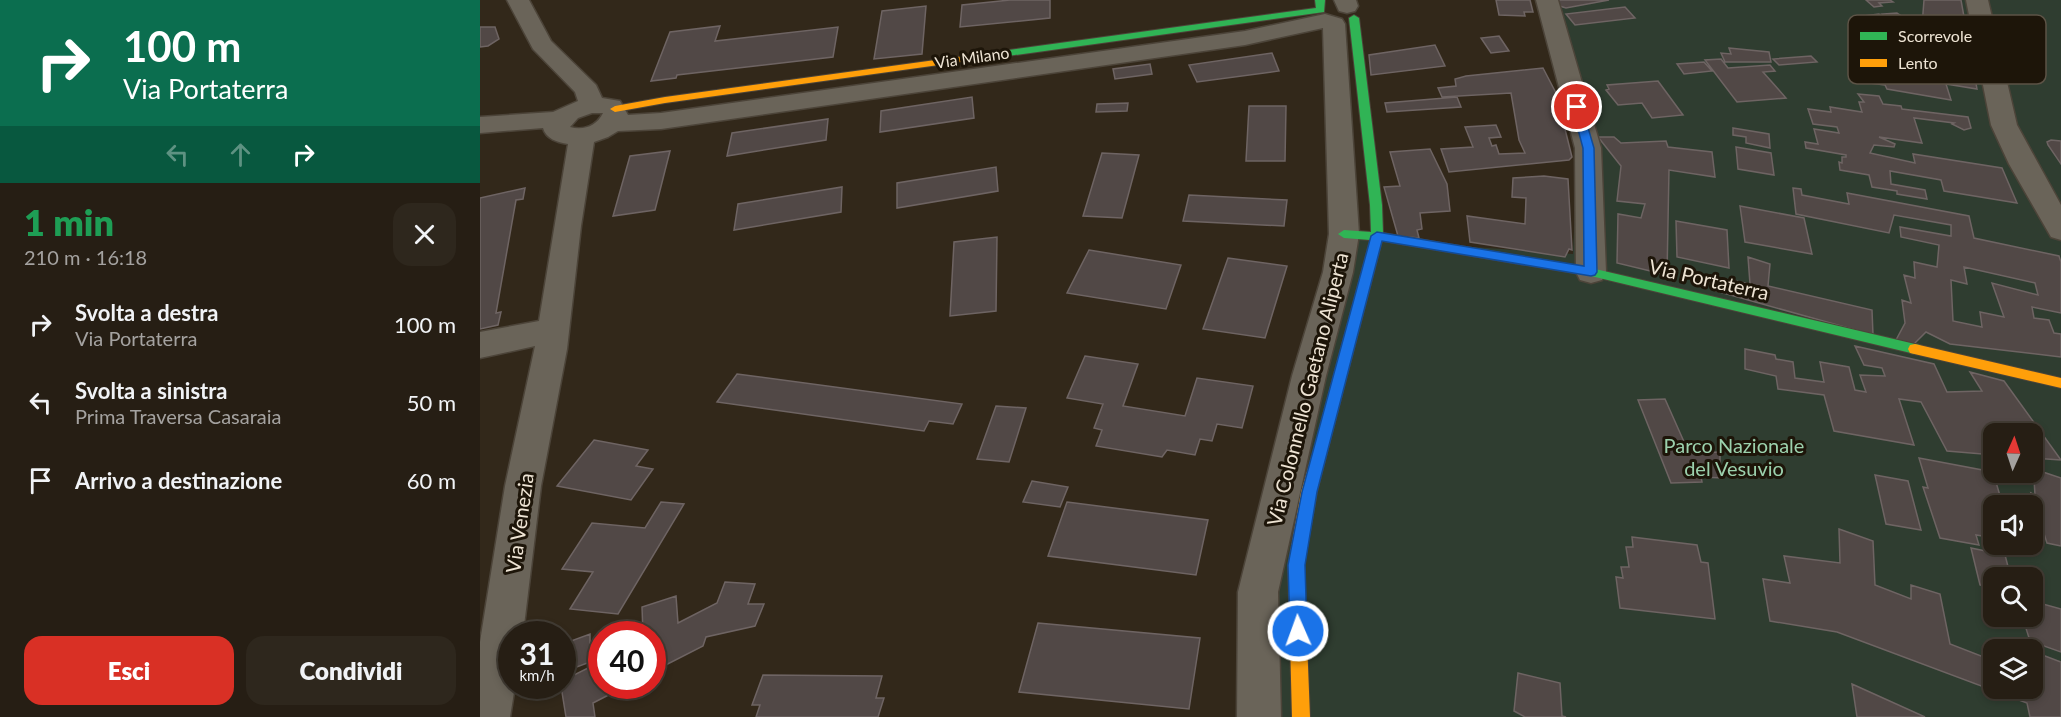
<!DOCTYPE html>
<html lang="it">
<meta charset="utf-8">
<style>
:root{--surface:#261e14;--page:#2e271d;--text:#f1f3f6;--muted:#a4a2a0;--line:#423c34;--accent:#d93025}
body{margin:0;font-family:Lato,sans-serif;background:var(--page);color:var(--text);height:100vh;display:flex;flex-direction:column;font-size:22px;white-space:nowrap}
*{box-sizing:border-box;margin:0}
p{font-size:20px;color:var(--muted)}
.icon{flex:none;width:33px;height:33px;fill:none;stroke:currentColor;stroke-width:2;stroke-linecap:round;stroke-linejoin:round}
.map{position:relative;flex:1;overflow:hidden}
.drawer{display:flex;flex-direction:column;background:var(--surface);width:480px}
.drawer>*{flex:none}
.top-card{background:#0b6e4f;color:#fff;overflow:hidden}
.needle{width:39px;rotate:3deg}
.buttons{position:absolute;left:1503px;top:423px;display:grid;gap:12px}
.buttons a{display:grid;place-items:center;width:60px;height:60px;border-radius:12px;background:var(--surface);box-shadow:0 3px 9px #0003,0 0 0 2px var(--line);font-size:30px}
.speed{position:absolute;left:18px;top:621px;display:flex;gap:12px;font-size:30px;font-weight:700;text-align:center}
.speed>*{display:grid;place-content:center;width:78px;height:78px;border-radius:50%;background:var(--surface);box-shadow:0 3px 9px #0003,0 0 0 2px var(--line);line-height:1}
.speed small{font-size:15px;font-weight:400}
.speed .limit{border:9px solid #d22;background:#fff;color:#111}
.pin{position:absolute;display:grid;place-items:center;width:51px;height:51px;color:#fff;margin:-26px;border:3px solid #fff;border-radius:50%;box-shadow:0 2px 6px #0007}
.me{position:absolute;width:66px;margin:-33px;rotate:358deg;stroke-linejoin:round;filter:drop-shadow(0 0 4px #0008)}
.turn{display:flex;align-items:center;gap:21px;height:126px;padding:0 24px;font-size:27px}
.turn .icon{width:78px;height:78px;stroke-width:2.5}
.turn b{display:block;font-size:42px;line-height:51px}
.lanes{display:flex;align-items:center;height:57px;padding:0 24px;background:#0003;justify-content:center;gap:30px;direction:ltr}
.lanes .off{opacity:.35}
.round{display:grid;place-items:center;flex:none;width:63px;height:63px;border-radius:18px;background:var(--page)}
.head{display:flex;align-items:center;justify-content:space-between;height:102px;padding:0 24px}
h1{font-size:36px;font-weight:800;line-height:45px;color:#1e9e55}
.action{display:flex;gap:12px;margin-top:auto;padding:12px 24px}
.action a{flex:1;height:69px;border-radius:18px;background:var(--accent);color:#fff;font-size:24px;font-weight:800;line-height:69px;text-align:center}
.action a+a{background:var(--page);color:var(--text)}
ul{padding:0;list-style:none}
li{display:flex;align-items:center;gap:18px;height:78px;padding:0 24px}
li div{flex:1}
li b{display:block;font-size:22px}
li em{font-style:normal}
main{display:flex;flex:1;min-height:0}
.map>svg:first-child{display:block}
.green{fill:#2f3d30;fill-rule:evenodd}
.building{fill:#514846;stroke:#6e6463;stroke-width:1.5;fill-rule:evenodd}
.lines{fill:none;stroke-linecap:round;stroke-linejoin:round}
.street-casing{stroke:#4c4439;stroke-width:3}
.fast-casing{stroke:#4c4439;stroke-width:2}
.slow-casing{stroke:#4c4439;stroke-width:2}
.street{fill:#6a6459;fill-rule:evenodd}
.fast{fill:#30b455;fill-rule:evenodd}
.slow{fill:#ff9f0a;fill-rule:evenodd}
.route{fill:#1a73e8;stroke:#114b97;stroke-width:1.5}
.labels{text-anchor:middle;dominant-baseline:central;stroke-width:6;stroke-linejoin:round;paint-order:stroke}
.far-street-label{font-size:16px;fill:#eee4d4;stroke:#1d1509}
.street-label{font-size:20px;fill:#eee4d4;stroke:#1d1509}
.park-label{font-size:20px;fill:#9cd1ad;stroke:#1d1509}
.key{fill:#1d1509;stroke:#5c5346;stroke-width:1.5}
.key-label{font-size:16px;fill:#eee4d4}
</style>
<main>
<section class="drawer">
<div class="top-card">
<div class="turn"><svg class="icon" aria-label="right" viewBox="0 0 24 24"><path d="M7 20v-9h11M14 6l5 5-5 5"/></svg><div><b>100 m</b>Via Portaterra</div></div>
<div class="lanes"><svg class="icon off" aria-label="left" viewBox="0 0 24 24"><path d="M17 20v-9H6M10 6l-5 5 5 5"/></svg><svg class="icon off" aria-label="ahead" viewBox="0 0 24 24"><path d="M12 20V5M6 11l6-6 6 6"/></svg><svg class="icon" aria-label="right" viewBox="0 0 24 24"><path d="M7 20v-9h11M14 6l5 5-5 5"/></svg></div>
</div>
<div class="head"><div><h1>1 min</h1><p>210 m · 16:18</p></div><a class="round"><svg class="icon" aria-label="close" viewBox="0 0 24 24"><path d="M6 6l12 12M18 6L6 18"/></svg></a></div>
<ul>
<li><svg class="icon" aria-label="right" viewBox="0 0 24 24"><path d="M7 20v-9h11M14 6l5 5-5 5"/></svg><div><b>Svolta a destra</b><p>Via Portaterra</p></div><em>100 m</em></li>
<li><svg class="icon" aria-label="left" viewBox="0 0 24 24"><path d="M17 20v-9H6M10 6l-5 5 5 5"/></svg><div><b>Svolta a sinistra</b><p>Prima Traversa Casaraia</p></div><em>50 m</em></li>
<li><svg class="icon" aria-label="arrive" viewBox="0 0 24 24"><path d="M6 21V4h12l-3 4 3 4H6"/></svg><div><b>Arrivo a destinazione</b></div><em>60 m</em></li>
</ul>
<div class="action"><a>Esci</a><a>Condividi</a></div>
</section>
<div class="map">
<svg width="1581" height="717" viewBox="0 0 1581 717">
<rect width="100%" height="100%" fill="#32281a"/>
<path class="green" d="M1055,0H1581V717H763L855,237L1093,254L1098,138ZM1514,434H1552V472H1514ZM1514,506H1552V544H1514ZM1514,578H1552V616H1514ZM1514,650H1552V688H1514Z"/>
<path class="building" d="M530,0H570V18L480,27L482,5Z
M1016,0H1050L1053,12H1044L1045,16L1019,15Z
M1073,0H1129L1086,8L1076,5Z
M1386,0H1410L1413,2L1399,3L1402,6L1394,7Z
M1444,0H1481L1497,89L1466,84L1471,100L1407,89L1405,85L1390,83L1387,70L1457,74L1451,55L1440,52Z
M446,6L442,54L394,59L402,11Z
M1145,7L1155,18L1095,25L1086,14Z
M1417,13L1423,17L1408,19L1402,14Z
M1399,14L1405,19L1381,22L1375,17Z
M240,26L235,41L358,27L353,57L197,75L196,78L171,81L190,32Z
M0,27H15L19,39L8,46L0,47Z
M1019,36L1029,51L1011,53L1001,38Z
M955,45L965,66L891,75L889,55Z
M1249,48L1289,52L1291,62H1245L1241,53L1251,54Z
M792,53L799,71L717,82L709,65Z
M1331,56L1337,62L1299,65L1293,59Z
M1241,59L1248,68L1290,65L1295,71L1283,72L1306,98L1257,102L1225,60Z
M1224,62L1232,71L1204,74L1197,64Z
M670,64L672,74L635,79L633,69Z
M1063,68L1076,93L1092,157L1089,160L969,172L961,149L993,147L985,127L1016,125L1021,137L1009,138L1012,146L1016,145L1019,154L1045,153L1039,140L1031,93L962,97L958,88L976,86L975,79L986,76Z
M1178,81L1203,115L1172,118L1162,103L1138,105L1126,90L1129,89L1127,85Z
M1378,94L1399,96L1403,104L1421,106L1422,109L1488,117L1491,128L1484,130L1472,124L1474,123L1434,118L1442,143L1399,137L1415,144L1414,147L1394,145L1390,153L1435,163L1433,154L1522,168L1537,203L1464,191L1461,180L1410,171L1411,184L1445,190L1447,199L1417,194V191L1392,187L1389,175L1360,170L1359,162L1362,163V157H1366V155L1326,148L1325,142L1338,144L1334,129L1359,133L1357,127L1333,124L1328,109L1351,112L1350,107L1382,112L1379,102H1384Z
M492,97L494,118L400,132L401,111Z
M977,97L981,107L907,112L905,103Z
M648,103L647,111L616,112L617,104Z
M769,106H806L805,161H766Z
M348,119L346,140L247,156L252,133Z
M1253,128L1289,134L1290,148L1266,143V137L1253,135Z
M1118,137H1134L1141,143L1186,141L1188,147L1232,152L1235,177L1189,170L1187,275L1137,263L1138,214L1161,218L1165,204L1137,201L1141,166Z
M1571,140L1581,141V164L1568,145L1567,142Z
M1256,147L1291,153L1294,175L1258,169Z
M950,149L967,184L970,211L940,213L942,229L937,230L939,238L918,236L904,187L920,186L910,152Z
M190,151L175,210L133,216L150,156Z
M622,153L659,155L642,218L603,216Z
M516,167L518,191L417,208V183Z
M1064,176L1088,179L1092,250L1089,249L1085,257L990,242L987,216L1045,224L1046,198L1032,197L1033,178Z
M362,187L361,212L254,230L258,204Z
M45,188L43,199L36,200L16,313L21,312L18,325L0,329V198Z
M1313,188L1321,189L1322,195L1369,204L1367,193L1489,216L1494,238L1579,256L1581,262V313L1552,307L1554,318L1569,320L1574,333L1581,334V357L1470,344L1446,332L1433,345L1416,340L1425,323L1422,300L1431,303L1424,275L1435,278L1434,262L1457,267L1459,245L1421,237L1420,227L1471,236V225L1414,215L1409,233L1316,214ZM1484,267L1555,283L1558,295L1512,283L1524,317L1500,312L1502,327L1473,321L1471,280L1487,284Z
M709,195L807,200L804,226L703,221Z
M1260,206L1324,218L1332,254L1265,242Z
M1196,221L1247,230L1249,268L1197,257Z
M517,237L516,311L470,316L474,242Z
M609,250L701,265L686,309L587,293Z
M1268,257L1290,264L1288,286L1392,310L1393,335L1236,291L1235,277L1270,284Z
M748,258L807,266L785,338L723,329Z
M1375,346L1454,364L1467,392L1502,391L1490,372L1524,381L1581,460L1552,458V434H1514V455L1467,451L1441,402L1419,399L1434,445L1354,431L1344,395L1298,389L1296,376L1265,369V349L1295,355L1296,359L1313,362L1315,378L1344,382L1340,362L1369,367L1375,390L1386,392L1380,375L1405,376L1402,368L1384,365Z
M605,356L658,364L643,406L705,416L717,378L773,386L762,428L737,424L732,441L720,439L715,455L687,450L682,457L616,446L622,430L614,428L623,404L587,398Z
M257,374L482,404L473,424L449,421L444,431L237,402Z
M1185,399L1209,453L1240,452V468L1243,478L1221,477L1222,482L1191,483L1158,400Z
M516,406L546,408L529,462L497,459Z
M114,440L168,450L156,466L173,469L151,500L77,486Z
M1439,458L1513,472L1523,506H1514V527H1506L1509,537L1496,535L1499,545L1460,538L1443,487L1448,488Z
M1560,471L1581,478V546L1567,543L1551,493L1555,495L1554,479Z
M1395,475L1428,481L1441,530L1406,524Z
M552,481L588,487L580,507L543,502Z
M181,502L204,504L138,614L90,609L113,572L82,569L112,523L165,528Z
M587,502L728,520L716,575L568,556Z
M1359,529L1393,541L1395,585L1431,599V585L1460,594L1470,644L1514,661V688H1552V677L1560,680L1557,653L1581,662V717H1550L1547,703L1357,632L1290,621L1283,579L1310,583L1304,556L1360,563Z
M1152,537L1217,545L1221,562L1228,563L1235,619L1140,608L1136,577L1143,578L1141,567H1149L1146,547H1153Z
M1491,548L1525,555L1531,578H1514V612L1510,588L1500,585Z
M245,582L275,584L268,604H284L275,626L226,637L223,646L172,672V634H163L162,607L196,596L198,623L237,603Z
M1552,601L1581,609V652L1550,641L1544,622L1528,616H1552Z
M558,623L720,638L709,709L539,692Z
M110,634V662L89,670L91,641Z
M122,661V686H146L113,703L115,717H86L81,686L82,681Z
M1038,673L1080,683L1082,716L1086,717H1045L1034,711Z
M283,675L402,676L396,698H404L398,717H276L280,705H272Z
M1372,684L1445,717H1377Z"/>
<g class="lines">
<g class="street-casing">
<path id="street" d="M27,0H49L71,41L116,85L122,98L140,101L148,115L181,113L765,31L845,14L862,19L865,24L879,234L873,272L846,376L798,592L801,717H757L758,592L812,376L843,272L849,234L843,28L765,45L181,129L138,131L128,137L114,142L101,226L87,349L61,486L43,634H32V686H35L30,717H0V642L25,486L55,346L0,358V332L59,321L88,144C77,142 66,139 63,128L0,133V117L73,112L98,101L95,92L53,49ZM112,113H123C117,126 103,131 90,127L98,118Z
M854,0H876L878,6L875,11L867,13L859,11Z
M1056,0H1078L1121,148L1126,272L1122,280L1111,283L1100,280L1096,272L1095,148Z
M1486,0H1508L1537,125L1581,205V240L1571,237L1529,164L1511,125Z"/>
</g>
<g class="fast-casing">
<path id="fast" d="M835,0H845L844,12L492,61L487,58L492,55L836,8Z
M874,15L879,18L902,205L903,233L1111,268L1435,344L1440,345L1442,349L1440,353L1435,354L1111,276L902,241L850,441L848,445L843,447L838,445L836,441L890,240L864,238L858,234L864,230L891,232L890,205L869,18Z"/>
</g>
<g class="slow-casing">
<path id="slow" d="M492,55L497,58L495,60L185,103L135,112L130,109L135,106L185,97Z
M1435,344L1581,378V388L1430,353L1428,349L1430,345Z
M843,435L848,437L850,441L837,492L824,565L830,717H812L808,565L821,492L836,441L838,437Z"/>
</g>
<use href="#street" class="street"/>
<use href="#fast" class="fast"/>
<use href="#slow" class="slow"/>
</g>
<path class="route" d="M1097,104L1102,107L1114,148L1117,272L1115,275L1111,276L902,241L837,492L825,565L827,631L824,636L818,639L812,636L810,631L808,565L822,492L891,236L897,232L1104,266L1103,148L1092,107Z"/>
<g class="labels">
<g class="far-street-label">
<text transform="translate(492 57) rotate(-8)">Via Milano</text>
</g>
<g class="street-label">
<text transform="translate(1229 279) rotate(13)">Via Portaterra</text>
<text transform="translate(827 389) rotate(-76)">Via Colonnello Gaetano Aliperta</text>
<text transform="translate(39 523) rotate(-82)">Via Venezia</text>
</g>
<g class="park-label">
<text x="1254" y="445">Parco Nazionale<tspan x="1254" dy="23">del Vesuvio</tspan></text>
</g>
</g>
<rect x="1368" y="15" width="198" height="69" rx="9" class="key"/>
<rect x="1380" y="32" width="27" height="8" fill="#30b455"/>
<rect x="1380" y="59" width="27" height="8" fill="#ff9f0a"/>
<g class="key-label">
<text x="1418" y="42">Scorrevole</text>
<text x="1418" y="69">Lento</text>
</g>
</svg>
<div class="buttons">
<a><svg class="needle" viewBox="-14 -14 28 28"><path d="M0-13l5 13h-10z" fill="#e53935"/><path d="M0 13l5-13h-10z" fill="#a4a2a0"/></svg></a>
<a><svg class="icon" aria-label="sound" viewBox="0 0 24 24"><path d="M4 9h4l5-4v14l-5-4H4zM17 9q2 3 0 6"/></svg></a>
<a><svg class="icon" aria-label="search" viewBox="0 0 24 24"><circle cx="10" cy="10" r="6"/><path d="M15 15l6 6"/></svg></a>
<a><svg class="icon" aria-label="layers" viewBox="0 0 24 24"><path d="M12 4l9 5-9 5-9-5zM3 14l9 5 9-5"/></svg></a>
</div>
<div class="speed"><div>31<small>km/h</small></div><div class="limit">40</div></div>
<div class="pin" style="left:1097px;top:107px;background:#d93025"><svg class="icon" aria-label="arrive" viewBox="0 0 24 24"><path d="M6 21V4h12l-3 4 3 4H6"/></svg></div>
<svg class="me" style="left:818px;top:631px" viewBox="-20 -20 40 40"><circle r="17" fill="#1a73e8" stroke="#fff" stroke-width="3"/><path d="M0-11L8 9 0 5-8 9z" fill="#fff"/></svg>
</div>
</main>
